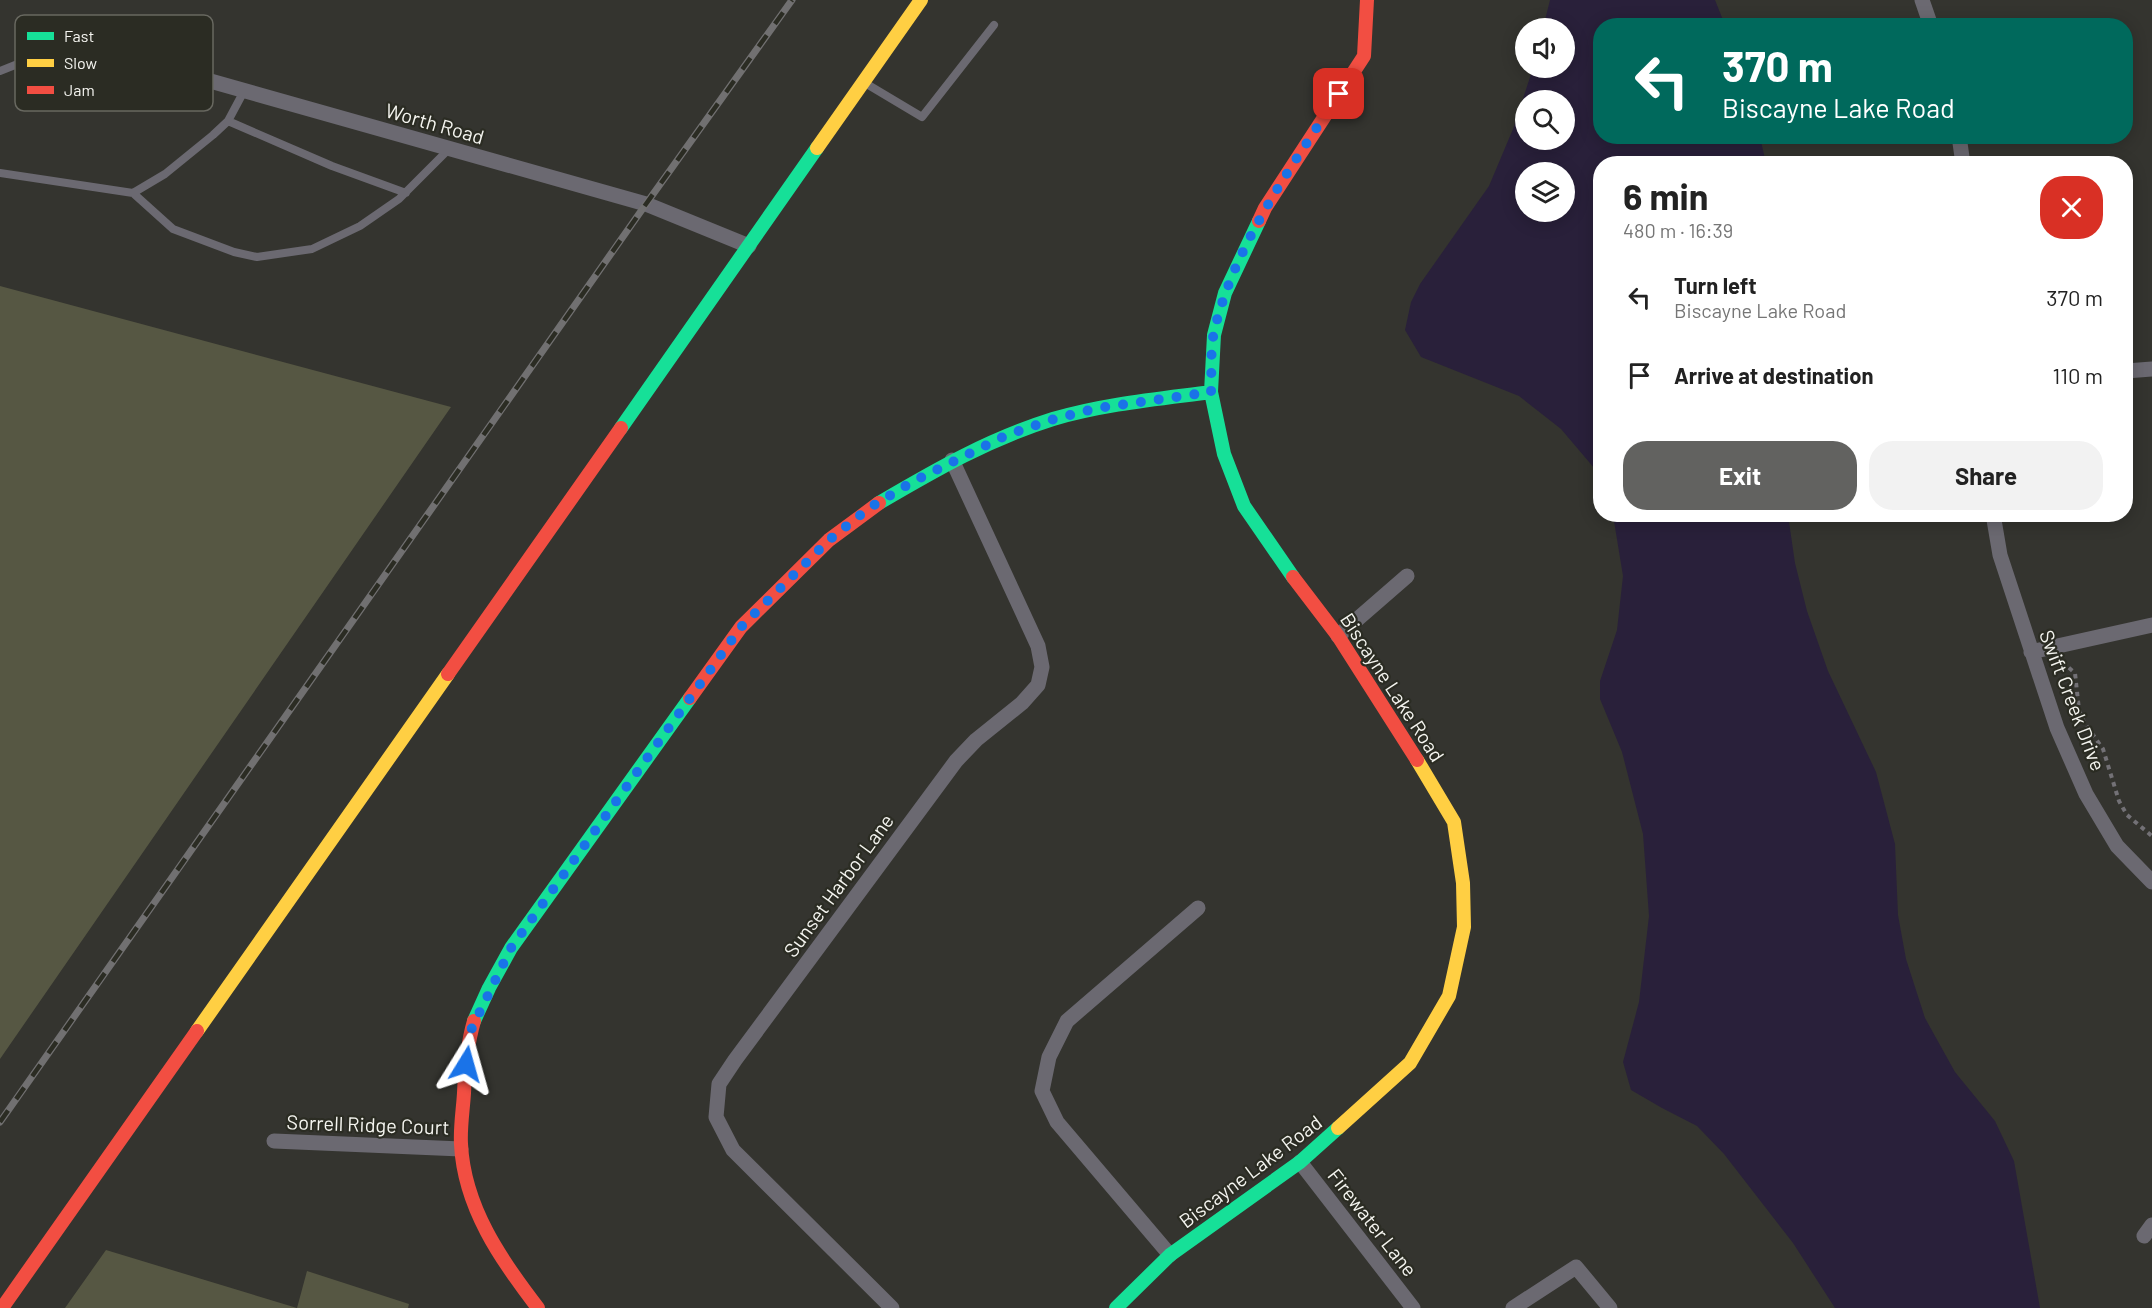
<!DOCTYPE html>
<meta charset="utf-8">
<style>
:root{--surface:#fff;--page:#f2f2f2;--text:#222;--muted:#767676;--accent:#626260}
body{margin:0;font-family:Barlow,sans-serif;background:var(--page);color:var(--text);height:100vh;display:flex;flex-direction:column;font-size:22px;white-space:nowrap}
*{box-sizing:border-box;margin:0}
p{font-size:20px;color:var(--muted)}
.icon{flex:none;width:33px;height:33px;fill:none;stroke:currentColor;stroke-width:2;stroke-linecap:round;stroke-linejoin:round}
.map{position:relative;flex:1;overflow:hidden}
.drawer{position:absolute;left:1593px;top:156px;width:540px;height:366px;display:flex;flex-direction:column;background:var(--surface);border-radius:24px;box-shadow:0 3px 15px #0003}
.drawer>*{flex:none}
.banner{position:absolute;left:1593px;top:18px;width:540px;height:126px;border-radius:24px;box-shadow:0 3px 15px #0003;background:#00695c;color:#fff;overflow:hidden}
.tools{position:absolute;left:1515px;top:18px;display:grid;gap:12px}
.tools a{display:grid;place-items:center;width:60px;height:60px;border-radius:50%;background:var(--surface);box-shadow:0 3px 15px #0003;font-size:30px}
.pin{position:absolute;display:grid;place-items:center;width:51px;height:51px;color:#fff;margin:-26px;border-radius:12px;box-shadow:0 3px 9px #0006}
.me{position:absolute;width:66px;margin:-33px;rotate:8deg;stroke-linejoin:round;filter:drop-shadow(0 0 4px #0008)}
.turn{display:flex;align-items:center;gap:21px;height:126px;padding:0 30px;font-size:27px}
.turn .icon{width:78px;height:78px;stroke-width:2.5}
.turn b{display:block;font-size:42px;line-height:51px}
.round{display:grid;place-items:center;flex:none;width:63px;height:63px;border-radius:24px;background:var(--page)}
.headline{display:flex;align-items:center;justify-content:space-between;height:102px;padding:0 30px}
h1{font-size:36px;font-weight:700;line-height:45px}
.cta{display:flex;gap:12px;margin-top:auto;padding:12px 30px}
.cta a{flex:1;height:69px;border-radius:24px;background:var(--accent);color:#fff;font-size:24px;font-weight:700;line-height:69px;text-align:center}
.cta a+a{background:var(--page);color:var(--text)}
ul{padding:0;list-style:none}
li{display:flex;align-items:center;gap:18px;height:78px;padding:0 30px}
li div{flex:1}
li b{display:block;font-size:22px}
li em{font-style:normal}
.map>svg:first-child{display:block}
.green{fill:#565743}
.water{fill:#29203a;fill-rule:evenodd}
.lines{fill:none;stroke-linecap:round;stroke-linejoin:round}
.path{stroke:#737176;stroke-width:4;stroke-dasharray:4.5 4.5;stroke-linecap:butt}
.lane{stroke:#6b6971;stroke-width:8}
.street{stroke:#6b6971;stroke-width:15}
.fast{stroke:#16e098;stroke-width:14}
.slow{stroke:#ffcf43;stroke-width:14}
.jam{stroke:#f24e42;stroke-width:14}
.rail-casing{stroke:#717071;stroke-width:7}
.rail{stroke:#2b2c23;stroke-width:4.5;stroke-dasharray:14;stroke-linecap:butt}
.route{stroke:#1a73e8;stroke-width:10;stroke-dasharray:0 18}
.labels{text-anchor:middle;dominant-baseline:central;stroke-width:4.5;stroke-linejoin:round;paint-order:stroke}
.street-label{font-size:20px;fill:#f5f5f0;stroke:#2b2c23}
.key{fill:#2b2c23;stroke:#686860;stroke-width:1.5}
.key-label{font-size:16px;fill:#f5f5f0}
</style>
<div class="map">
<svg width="2152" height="1308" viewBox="0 0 2152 1308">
<rect width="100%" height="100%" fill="#34342f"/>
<path class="green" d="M0,286L451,407L0,1059Z
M106,1250L297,1308L307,1271L409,1304L408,1308H65Z"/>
<path class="water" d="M1550,0H1715L1725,25L1600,26V136L1760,137L1766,163L1600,164V484L1595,469L1561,429L1519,396L1421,357L1405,330L1411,302L1420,284L1489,186L1513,129L1533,68H1564V28H1543ZM1526,100H1564V140H1526ZM1526,172H1564V212H1526Z
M1613,515H1788L1795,563L1807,611L1828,671L1876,772L1895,844L1898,915L1906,959L1925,1018L1955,1072L1995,1121L2014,1161L2040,1308H1835L1793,1243L1724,1154L1697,1126L1662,1108L1631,1090L1623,1062L1639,1002L1649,916L1643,834L1622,752L1600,699V681L1617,630L1623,576Z"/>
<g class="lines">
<path class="path" d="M2062,662L2075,673L2079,710L2084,722L2103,749L2119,801L2127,815L2152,836"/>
<path class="lane" d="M0,71L50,51H104
M865,83L922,117L994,25
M228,121L332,166L406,193
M0,173L133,193L165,174L213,135L228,121L244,91
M133,193L173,229L234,252L257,257L312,249L360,226L399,199L449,149"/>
<path class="street" d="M1922,0L1931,26
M104,51L646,204L749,246
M1959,136L1963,164
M2126,371L2152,369
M1993,514L2000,555L2057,728L2086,794L2117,846L2152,882
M1338,636L1407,576
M2031,652L2152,625
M274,1141L461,1149
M1300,1162L1413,1308
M2144,1236L2152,1225
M1170,1255L1057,1122L1042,1091L1049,1057L1067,1021L1198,908
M892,1308L733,1150L716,1117L719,1084L735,1060L956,761L976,740L1022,703L1038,685L1042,667L1038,646L952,460
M1513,1308L1576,1267L1610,1308"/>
<path class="fast" d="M1259,221L1225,293L1214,335L1211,392L1224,454L1244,506L1293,577
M621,428L817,148
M879,503C937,469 989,439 1053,419C1104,404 1158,399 1211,392
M474,1021L489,988L511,948L690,698
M1116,1308L1170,1255L1300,1162L1338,1128"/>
<path class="slow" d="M817,148L921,0
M197,1031L448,674
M1338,1128L1410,1063L1449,996L1464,927L1463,883L1454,822L1417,760"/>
<path class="jam" d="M1259,221L1265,208L1364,56L1367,0
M1293,577L1338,636L1417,760
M448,674L621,428
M690,698L741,627L829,540L879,503
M474,1021C467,1045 465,1068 464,1093C463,1110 460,1127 461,1144C464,1207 501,1260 538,1308
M2,1308L197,1031"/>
<g class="rail-casing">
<path id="rail" d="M0,1122L646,204L792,0"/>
</g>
<use href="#rail" class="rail"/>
</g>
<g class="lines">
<path class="route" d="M466,1064L471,1030L511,948L741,627L829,540L869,508L914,481L1007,435L1054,419L1098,408L1211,392C1212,373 1210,351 1214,332C1234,245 1291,168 1339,94"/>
</g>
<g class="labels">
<g class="street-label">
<text transform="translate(435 123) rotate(16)">Worth Road</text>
<text transform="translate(1393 687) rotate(57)">Biscayne Lake Road</text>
<text transform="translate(2073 700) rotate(69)">Swift Creek Drive</text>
<text transform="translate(838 885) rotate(-54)">Sunset Harbor Lane</text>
<text transform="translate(368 1124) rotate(2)">Sorrell Ridge Court</text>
<text transform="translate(1250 1171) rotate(-37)">Biscayne Lake Road</text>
<text transform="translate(1373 1222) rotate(52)">Firewater Lane</text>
</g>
</g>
<rect x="15" y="15" width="198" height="96" rx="9" class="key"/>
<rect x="27" y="32" width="27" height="8" fill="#16e098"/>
<rect x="27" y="59" width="27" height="8" fill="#ffcf43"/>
<rect x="27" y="86" width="27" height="8" fill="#f24e42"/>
<g class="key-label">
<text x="64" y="42">Fast</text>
<text x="64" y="69">Slow</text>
<text x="64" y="96">Jam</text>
</g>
</svg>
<div class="tools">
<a><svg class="icon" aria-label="sound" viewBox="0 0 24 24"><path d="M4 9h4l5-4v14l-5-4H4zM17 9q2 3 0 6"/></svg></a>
<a><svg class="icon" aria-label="search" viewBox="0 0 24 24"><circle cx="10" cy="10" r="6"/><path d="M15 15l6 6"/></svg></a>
<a><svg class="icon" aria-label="layers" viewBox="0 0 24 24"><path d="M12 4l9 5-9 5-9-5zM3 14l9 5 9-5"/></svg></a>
</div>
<div class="pin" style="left:1339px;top:94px;background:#d93025"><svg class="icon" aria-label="arrive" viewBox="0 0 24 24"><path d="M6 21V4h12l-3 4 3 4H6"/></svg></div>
<svg class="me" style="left:466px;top:1064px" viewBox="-20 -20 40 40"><path d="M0-17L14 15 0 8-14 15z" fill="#1a73e8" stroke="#fff" stroke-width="4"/></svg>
<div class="banner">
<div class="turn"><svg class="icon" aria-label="left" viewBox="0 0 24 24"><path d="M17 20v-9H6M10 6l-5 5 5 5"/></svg><div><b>370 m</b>Biscayne Lake Road</div></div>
</div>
<section class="drawer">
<div class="headline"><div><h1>6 min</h1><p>480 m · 16:39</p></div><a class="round" style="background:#d93025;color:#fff"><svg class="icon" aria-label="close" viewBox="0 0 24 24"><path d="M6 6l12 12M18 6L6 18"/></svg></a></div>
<ul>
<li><svg class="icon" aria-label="left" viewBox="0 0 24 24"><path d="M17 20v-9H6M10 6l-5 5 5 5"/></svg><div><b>Turn left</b><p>Biscayne Lake Road</p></div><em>370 m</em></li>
<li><svg class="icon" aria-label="arrive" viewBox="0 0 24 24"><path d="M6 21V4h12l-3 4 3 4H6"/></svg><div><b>Arrive at destination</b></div><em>110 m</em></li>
</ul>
<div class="cta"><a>Exit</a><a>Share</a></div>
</section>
</div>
